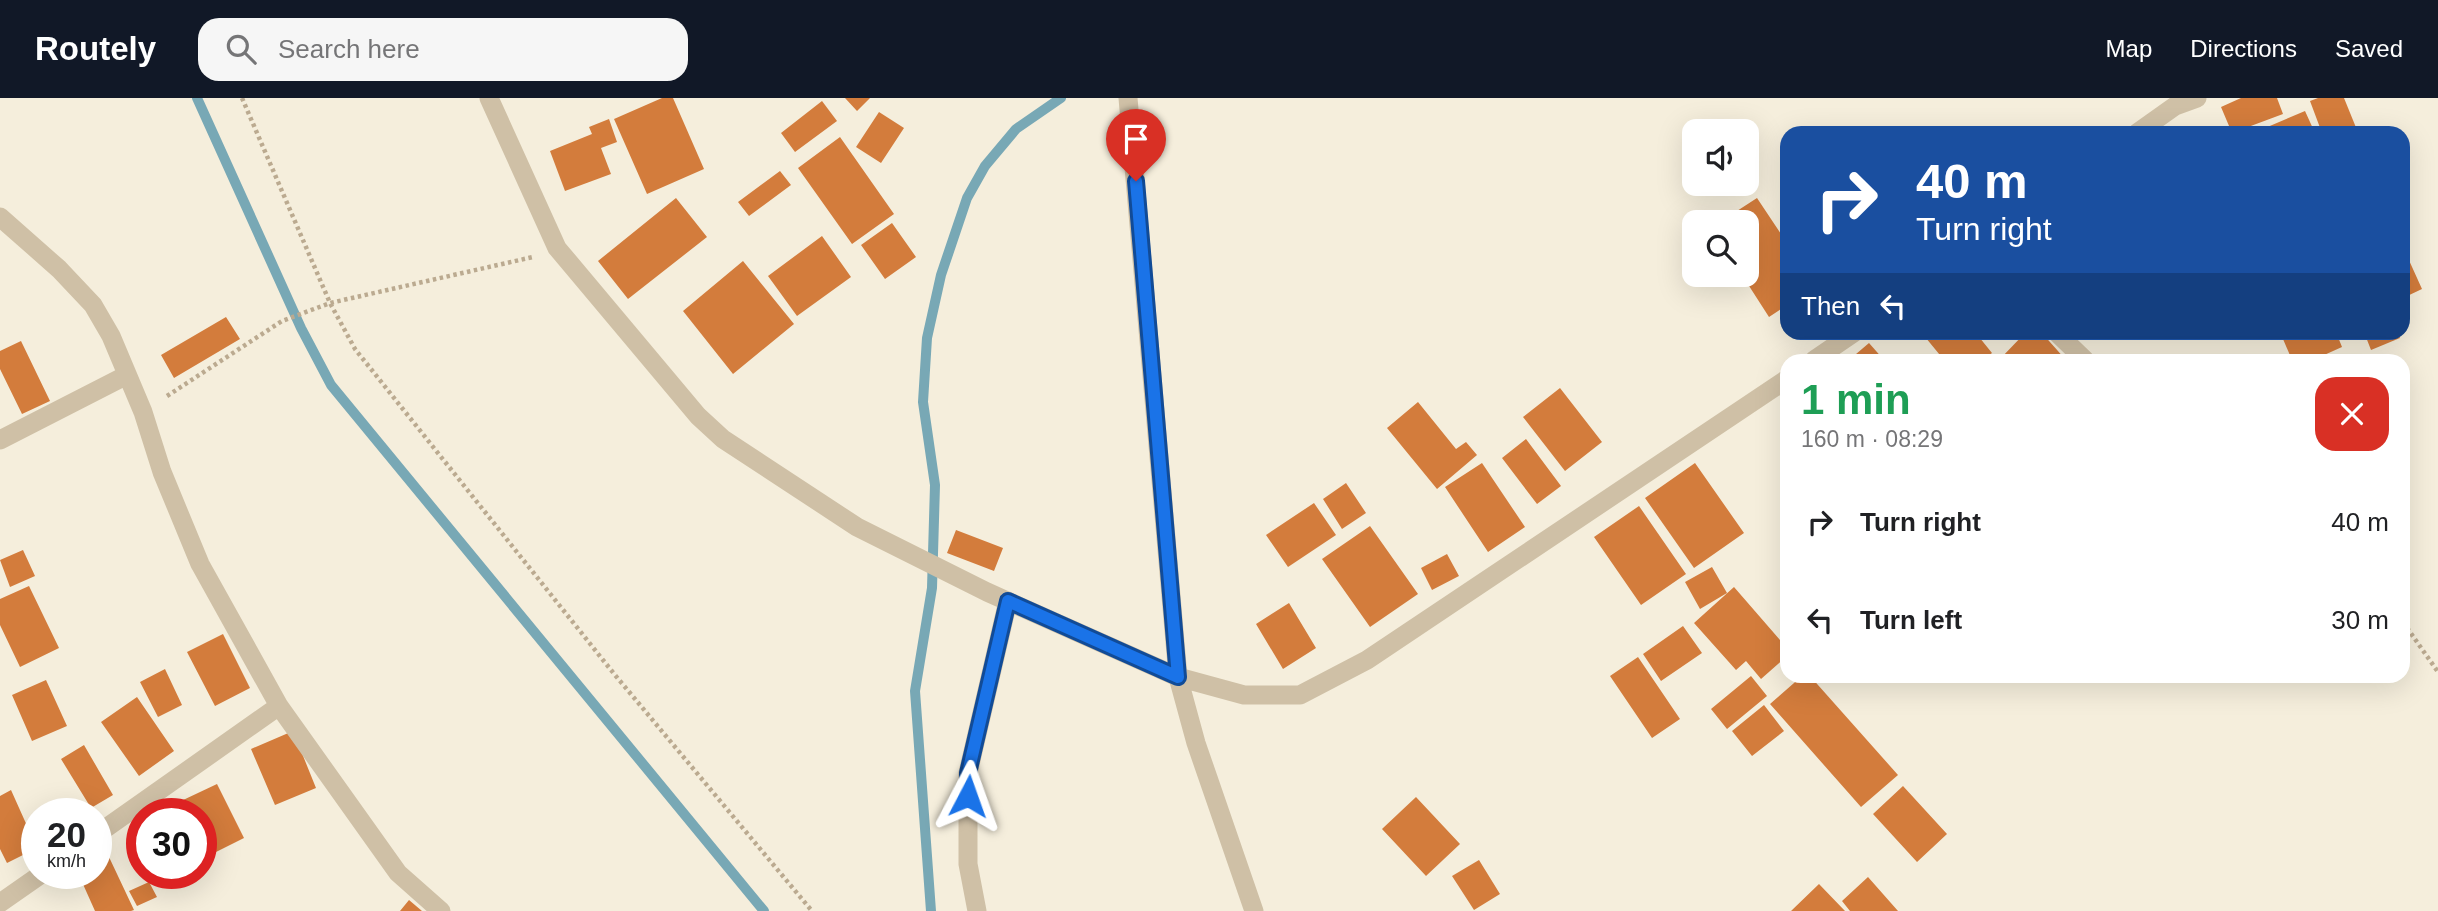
<!DOCTYPE html>
<meta charset="utf-8">
<style>
:root{--surface:#fff;--page:#f6f6f6;--text:#202124;--muted:#757577;--accent:#111827}
body{margin:0;font-family:Helvetica,sans-serif;background:var(--page);color:var(--text);height:100vh;display:flex;flex-direction:column;font-size:26px;white-space:nowrap}
*{box-sizing:border-box;margin:0}
p{font-size:23px;color:var(--muted)}
.icon{flex:none;width:38px;height:38px;fill:none;stroke:currentColor;stroke-width:2;stroke-linecap:round;stroke-linejoin:round}
.map{position:relative;flex:1;overflow:hidden}
.panel{position:absolute;left:1780px;top:256px;width:630px;height:329px;display:flex;flex-direction:column;background:var(--surface);border-radius:21px;box-shadow:0 7px 28px #0002}
.panel>*{flex:none}
.guide{position:absolute;left:1780px;top:28px;width:630px;height:214px;border-radius:21px;box-shadow:0 7px 28px #0002;background:#1a4fa0;color:#fff;overflow:hidden}
.buttons{position:absolute;left:1682px;top:21px;display:grid;gap:14px}
.buttons a{display:grid;place-items:center;width:77px;height:77px;border-radius:14px;background:var(--surface);box-shadow:0 7px 28px #0002;font-size:35px}
.speed{position:absolute;left:21px;top:700px;display:flex;gap:14px;font-size:35px;font-weight:700;text-align:center}
.speed>*{display:grid;place-content:center;width:91px;height:91px;border-radius:50%;background:var(--surface);box-shadow:0 7px 28px #0002;line-height:1}
.speed small{font-size:18px;font-weight:400}
.speed .limit{border:10px solid #d22;background:#fff;color:#111}
.pin{position:absolute;display:grid;place-items:center;width:60px;height:60px;color:#fff;margin:-72px -30px;border-radius:50% 50% 50% 0;rotate:-45deg;box-shadow:0 0 7px #0007}
.pin .icon{rotate:45deg}
.me{position:absolute;width:77px;margin:-38px;rotate:4deg;stroke-linejoin:round;filter:drop-shadow(0 0 5px #0008)}
.turn{display:flex;align-items:center;gap:24px;height:147px;padding:0 21px;font-size:32px}
.turn .icon{width:91px;height:91px;stroke-width:2.5}
.turn b{display:block;font-size:49px;line-height:60px}
.then{display:flex;align-items:center;height:66px;padding:0 21px;background:#0003;gap:14px;font-size:26px}
.round{display:grid;place-items:center;flex:none;width:74px;height:74px;border-radius:21px;background:var(--page)}
.overview{display:flex;align-items:center;justify-content:space-between;height:119px;padding:0 21px}
h1{font-size:42px;font-weight:700;line-height:52px;color:#1e9e55}
ul{padding:0;list-style:none}
li{display:flex;align-items:center;gap:21px;height:98px;padding:0 21px}
li div{flex:1}
li b{display:block;font-size:26px}
li em{font-style:normal}
header{display:flex;align-items:center;gap:42px;box-sizing:border-box;height:98px;padding:0 35px;background:var(--accent);color:#fff}
header strong{font-size:33px}
nav{display:flex;gap:38px;margin-inline-start:auto;font-size:24px}
.search{width:490px;height:63px;background:var(--page);display:flex;align-items:center;gap:18px;box-sizing:border-box;padding:0 24px;border-radius:21px;color:var(--muted);font-size:26px}
.map>svg:first-child{display:block}
.lines{fill:none;stroke-linecap:round;stroke-linejoin:round}
.stream{stroke:#78a8b5;stroke-width:10}
.building{fill:#d37c3c}
.path{stroke:#bbaa90;stroke-width:4.5;stroke-dasharray:3.5 3.5;stroke-linecap:butt}
.minor{stroke:#cfc0a6;stroke-width:19}
.route-casing{stroke:#114b97;stroke-width:18}
.route{stroke:#1a73e8;stroke-width:12}
</style>
<header>
<strong>Routely</strong>
<div class="search"><svg class="icon" aria-label="search" viewBox="0 0 24 24"><circle cx="10" cy="10" r="6"/><path d="M15 15l6 6"/></svg>Search here</div>
<nav><a>Map</a><a>Directions</a><a>Saved</a></nav>
</header>
<div class="map">
<svg width="2438" height="813" viewBox="0 0 2438 813">
<rect width="100%" height="100%" fill="#f5eedc"/>
<g class="lines">
<path class="stream" d="M197,0L301,230L331,287L764,813
M931,813L915,593L932,490L935,387L923,304L927,240L941,177L967,100L985,68L1016,31L1061,0"/>
</g>
<path class="building" d="M662,0H673L704,71L647,96L614,21Z
M845,0H870L857,13Z
M2241,0H2277L2283,16L2232,35L2221,9Z
M2318,0H2344L2357,32L2349,35H2322L2310,3Z
M822,3L837,23L795,54L781,35Z
M2305,13L2315,35H2267L2265,30Z
M879,14L904,30L881,65L856,49Z
M609,21L617,44L601,50L611,76L565,93L550,53L592,36L589,29Z
M840,39L894,116L852,146L798,70Z
M780,73L791,87L749,118L738,104Z
M676,100L707,139L628,201L598,163Z
M1757,100L1787,145V207L1769,219L1742,177H1746V124H1720Z
M892,125L916,159L885,181L861,147Z
M822,138L851,179L797,218L768,178Z
M2403,149L2422,191L2403,200Z
M743,163L794,226L733,276L683,213Z
M226,219L240,241L174,280L161,257Z
M1921,234H1975L1992,255L1983,262H1944Z
M2026,234H2041L2066,262H1999Z
M2280,234H2336L2342,249L2313,262H2292Z
M2364,234H2398L2400,240L2371,252Z
M21,243L50,303L22,316L0,271V253Z
M1869,245L1884,262H1849Z
M1560,290L1602,344L1565,373L1523,319Z
M1418,304L1456,351L1466,344L1477,357L1437,391L1387,330Z
M1526,341L1561,388L1537,406L1502,360Z
M1482,365L1525,429L1488,454L1445,389Z
M1695,365L1744,435L1694,470L1645,400Z
M1346,385L1366,415L1342,431L1323,401Z
M1314,405L1336,437L1288,469L1266,437Z
M1639,408L1686,476L1641,507L1594,439Z
M1370,428L1418,496L1370,529L1322,461Z
M956,432L1003,450L994,473L947,455Z
M23,452L35,478L10,489L0,462Z
M1447,456L1459,478L1432,492L1421,470Z
M1712,469L1727,495L1700,511L1685,484Z
M29,488L59,550L20,569L0,527V501Z
M1734,489L1787,550V558L1761,581L1746,563L1736,572L1694,525Z
M1289,505L1316,550L1283,571L1256,526Z
M1683,528L1702,555L1661,583L1643,556Z
M223,536L250,590L215,608L187,554Z
M1638,559L1680,621L1652,640L1610,578Z
M165,571L182,607L158,619L140,584Z
M1751,578L1767,598L1727,631L1711,611Z
M1802,578H1810L1898,677L1861,709L1770,606Z
M46,582L67,628L32,643L12,597Z
M137,599L174,653L139,678L101,624Z
M1764,607L1784,633L1752,658L1732,633Z
M293,633L316,690L275,707L251,651Z
M84,647L113,697L91,710L61,661Z
M217,686L244,740L208,758L201,744V716H187L181,703Z
M1903,688L1947,736L1917,764L1873,716Z
M11,692L37,750L7,765L0,751V698Z
M1416,699L1460,746L1426,778L1382,731Z
M109,759L134,812L131,813H95L78,775H96V766Z
M1479,762L1500,796L1474,812L1452,778Z
M1868,779L1898,813H1850L1842,803Z
M149,784L157,799L137,808L129,793Z
M1819,786L1845,813H1791Z
M409,802L422,813H400Z"/>
<g class="lines">
<path class="path" d="M242,0L330,205L355,251L615,577L812,813
M167,298L282,223L330,205L533,159
M2403,524L2438,574"/>
<path class="minor" d="M489,0L557,150L698,318L723,341L857,429L987,494L1178,579L1244,597H1300L1367,562L1787,281
M1128,0L1178,579L1196,645L1254,813
M2137,35L2175,8L2197,0
M0,119L59,171L93,207L111,238L143,314L162,374L200,466L279,608L398,775L441,813
M2056,234L2085,262
M1814,262L1855,234
M0,342L127,277
M96,737L279,608
M0,805L43,775
M977,813L968,766V675L1008,503"/>
</g>
<g class="lines">
<g class="route-casing">
<path id="route" d="M968,698V675L1008,503L1178,579L1136,83"/>
</g>
<use href="#route" class="route"/>
</g>
</svg>
<div class="buttons">
<a><svg class="icon" aria-label="sound" viewBox="0 0 24 24"><path d="M4 9h4l5-4v14l-5-4H4zM17 9q2 3 0 6"/></svg></a>
<a><svg class="icon" aria-label="search" viewBox="0 0 24 24"><circle cx="10" cy="10" r="6"/><path d="M15 15l6 6"/></svg></a>
</div>
<div class="speed"><div>20<small>km/h</small></div><div class="limit">30</div></div>
<div class="pin" style="left:1136px;top:83px;background:#d93025"><svg class="icon" aria-label="arrive" viewBox="0 0 24 24"><path d="M6 21V4h12l-3 4 3 4H6"/></svg></div>
<svg class="me" style="left:968px;top:698px" viewBox="-20 -20 40 40"><path d="M0-17L14 15 0 8-14 15z" fill="#1a73e8" stroke="#fff" stroke-width="4"/></svg>
<div class="guide">
<div class="turn"><svg class="icon" aria-label="right" viewBox="0 0 24 24"><path d="M7 20v-9h11M14 6l5 5-5 5"/></svg><div><b>40 m</b>Turn right</div></div>
<div class="then">Then<svg class="icon" aria-label="left" viewBox="0 0 24 24"><path d="M17 20v-9H6M10 6l-5 5 5 5"/></svg></div>
</div>
<section class="panel">
<div class="overview"><div><h1>1 min</h1><p>160 m · 08:29</p></div><a class="round" style="background:#d93025;color:#fff"><svg class="icon" aria-label="close" viewBox="0 0 24 24"><path d="M6 6l12 12M18 6L6 18"/></svg></a></div>
<ul>
<li><svg class="icon" aria-label="right" viewBox="0 0 24 24"><path d="M7 20v-9h11M14 6l5 5-5 5"/></svg><div><b>Turn right</b></div><em>40 m</em></li>
<li><svg class="icon" aria-label="left" viewBox="0 0 24 24"><path d="M17 20v-9H6M10 6l-5 5 5 5"/></svg><div><b>Turn left</b></div><em>30 m</em></li>
</ul>
</section>
</div>
